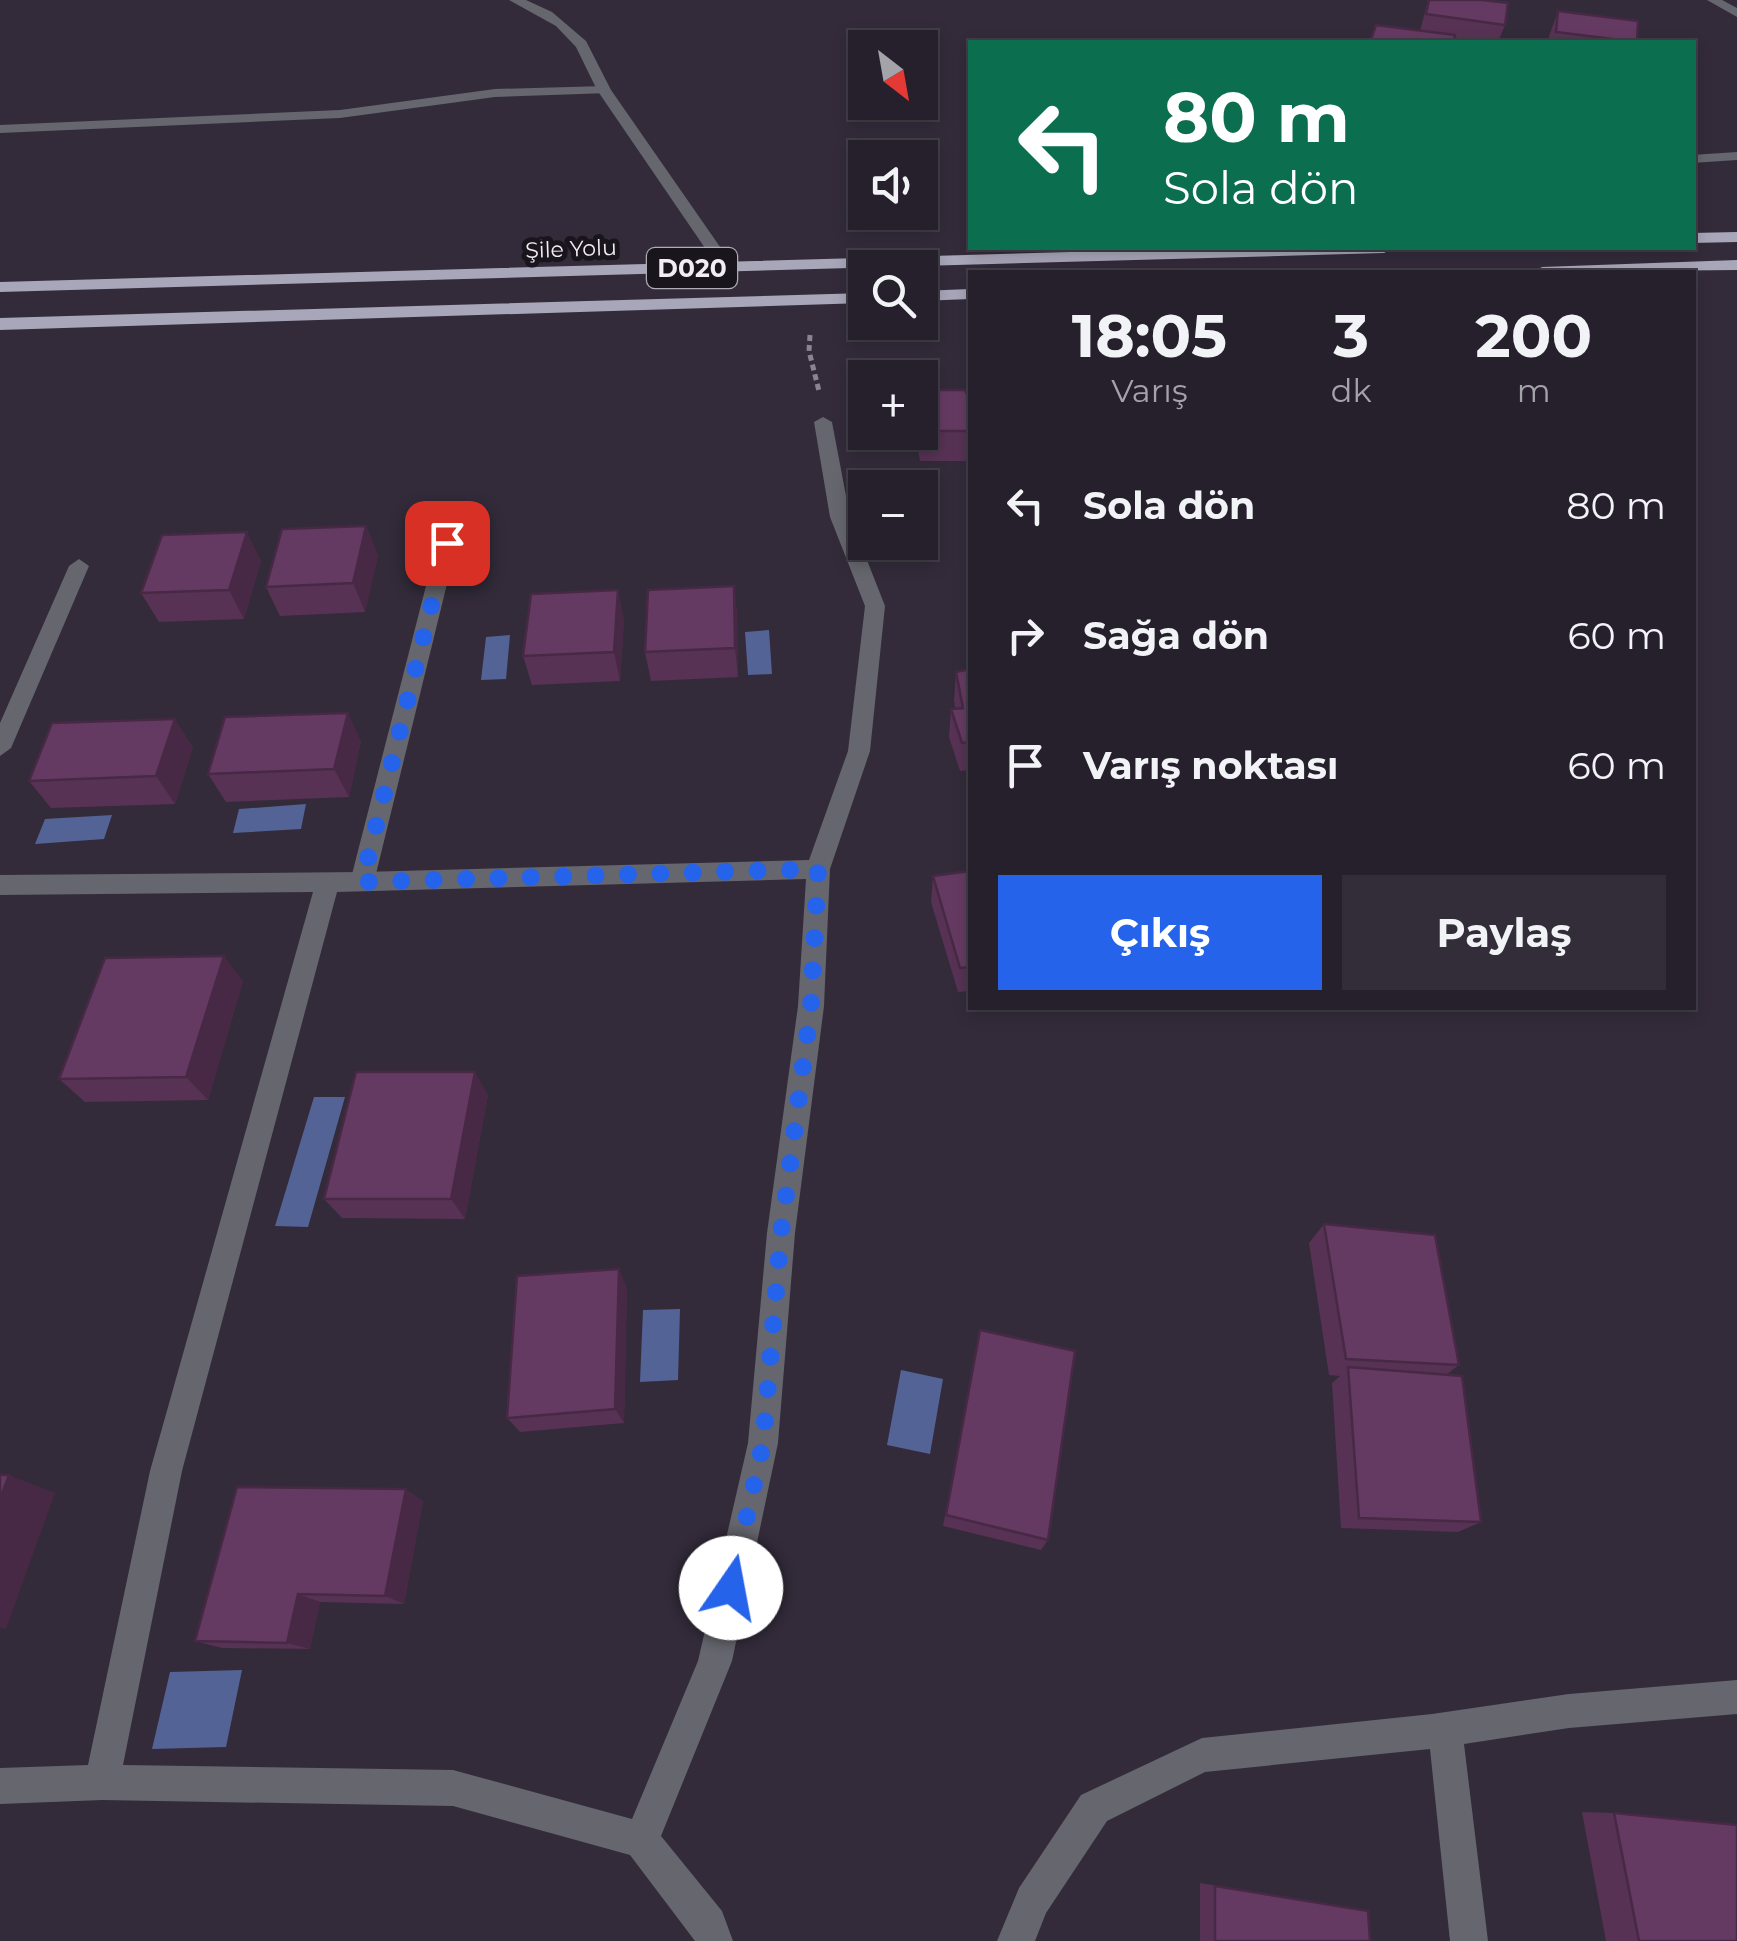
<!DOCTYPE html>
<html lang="tr">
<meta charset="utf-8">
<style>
:root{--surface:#26202c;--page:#322d38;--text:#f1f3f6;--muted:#a4a3a9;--line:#423e48;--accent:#2563eb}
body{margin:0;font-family:Montserrat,sans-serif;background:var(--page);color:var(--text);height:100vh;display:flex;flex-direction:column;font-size:38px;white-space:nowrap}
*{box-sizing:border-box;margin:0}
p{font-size:32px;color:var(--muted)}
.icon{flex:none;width:55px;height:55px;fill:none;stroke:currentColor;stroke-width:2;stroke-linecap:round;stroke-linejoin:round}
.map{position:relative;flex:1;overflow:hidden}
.sheet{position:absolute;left:968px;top:270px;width:728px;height:740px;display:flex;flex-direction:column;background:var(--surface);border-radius:0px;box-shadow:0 5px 15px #0003,0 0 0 2px var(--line)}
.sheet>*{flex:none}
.guide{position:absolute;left:968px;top:40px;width:728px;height:210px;border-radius:0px;box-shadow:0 5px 15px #0003,0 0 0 2px var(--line);background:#0b6e4f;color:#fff;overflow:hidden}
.needle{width:65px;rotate:149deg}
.tools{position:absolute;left:848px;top:30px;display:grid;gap:20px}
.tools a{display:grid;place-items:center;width:90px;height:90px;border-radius:0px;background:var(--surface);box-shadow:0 5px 15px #0003,0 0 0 2px var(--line);font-size:50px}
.pin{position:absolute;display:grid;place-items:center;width:85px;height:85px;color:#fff;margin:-42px;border-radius:20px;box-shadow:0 5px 15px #0006}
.me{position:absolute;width:110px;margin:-55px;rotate:12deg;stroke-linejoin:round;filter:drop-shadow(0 0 8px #0008)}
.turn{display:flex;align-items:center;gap:35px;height:210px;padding:0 30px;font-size:45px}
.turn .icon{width:130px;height:130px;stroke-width:2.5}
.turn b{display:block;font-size:70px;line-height:85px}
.eta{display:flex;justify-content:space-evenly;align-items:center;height:170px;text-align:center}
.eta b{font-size:60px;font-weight:700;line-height:70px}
.button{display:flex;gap:20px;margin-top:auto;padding:20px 30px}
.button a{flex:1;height:115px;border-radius:0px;background:var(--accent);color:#fff;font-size:40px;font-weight:700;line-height:115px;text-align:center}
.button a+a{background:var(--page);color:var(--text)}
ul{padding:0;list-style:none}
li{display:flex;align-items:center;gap:30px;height:130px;padding:0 30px}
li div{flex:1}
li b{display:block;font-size:38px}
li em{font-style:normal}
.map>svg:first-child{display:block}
.water{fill:#546396}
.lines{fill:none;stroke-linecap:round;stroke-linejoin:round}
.path{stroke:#8a8490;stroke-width:5;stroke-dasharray:6 4;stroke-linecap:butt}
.service{fill:#66666e;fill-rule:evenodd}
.minor{fill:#66666e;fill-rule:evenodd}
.tertiary{fill:#66666e;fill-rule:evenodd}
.trunk{fill:#a8a6b9;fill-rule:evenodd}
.wall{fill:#573254}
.shaded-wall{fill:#472945}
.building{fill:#653a62;stroke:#472945;stroke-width:2.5}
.route{stroke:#2563eb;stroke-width:18;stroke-dasharray:0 32.4}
.labels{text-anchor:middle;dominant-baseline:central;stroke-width:10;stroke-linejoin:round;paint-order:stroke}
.far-street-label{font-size:22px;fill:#f1ecf5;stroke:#19151c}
.shield{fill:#19151c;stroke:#b0acb4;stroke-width:2.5}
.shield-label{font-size:25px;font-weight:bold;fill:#f1ecf5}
</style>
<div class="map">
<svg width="1737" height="1941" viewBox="0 0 1737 1941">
<rect width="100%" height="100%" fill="#332b3a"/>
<path class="water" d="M769,630L772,674L748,675L745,632Z
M510,635L506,679L481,680L486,637Z
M306,804L301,829L233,833L239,809Z
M112,815L104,839L35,844L45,819Z
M314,1097H345L308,1227L275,1226Z
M680,1309L678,1380L640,1382L643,1310Z
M901,1370L943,1379L930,1454L887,1445Z
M242,1670L226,1747L152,1749L170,1672Z"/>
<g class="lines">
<path class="path" d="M810,335L809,351L819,391"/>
<path class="service" d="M1707,0H1722L1737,8V17Z
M1737,152V160L1692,163V155Z
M447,537L457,543L374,882L370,889H354L350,882L437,543Z
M79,559L89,566L11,748L0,756V723L69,566Z"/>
<path class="minor" d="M604,86L609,87V93L495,97L340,118L0,133V125L340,110L495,89Z
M823,417L832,422L850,517L885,606L870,751L830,869L824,1006L795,1233L778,1443L732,1661L661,1836L722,1911L733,1941H695L630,1855L453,1806L102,1800L0,1804V1768L88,1765L150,1471L313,892L0,895V875L362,872L809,860L848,751L865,606L830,517L814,422ZM806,879L798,1006L767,1233L748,1443L698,1661L632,1819L453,1770L123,1765L182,1471L337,892Z
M1737,1680V1714L1569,1728L1464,1744L1488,1941H1450L1430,1749L1205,1772L1107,1821L1046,1913L1035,1941H997L1019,1888L1081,1795L1202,1738L1432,1714L1569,1694Z"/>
<path class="tertiary" d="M509,0H526L552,12L586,41L611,90L734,267L732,270H720L597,90L576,47L556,26Z"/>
<path class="trunk" d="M1737,232V242L1692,243V233Z
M1216,248H1393L1384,253L0,292V282Z
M1737,260V270L1533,272L1542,267Z
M970,289V299L920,301V291Z
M865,293V303L0,330V318Z"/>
</g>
<path class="wall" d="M1428,0L1505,25L1498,42H1370L1420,31Z
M1558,11L1637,42H1547Z
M920,397L970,400V461H920L915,432H920Z
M366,526L378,555L365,612L280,616L266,587Z
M261,561L244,619L159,622L141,593Z
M734,586L737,615L738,677L651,681L645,652Z
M624,619L620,681L532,685L523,656Z
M970,669V770L960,771L949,737L951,709L955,708L954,700L956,672Z
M361,741L349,797L226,802L208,774Z
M193,747L175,804L51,808L29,781Z
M970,871V991L958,992L931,902L933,876Z
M243,981L208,1100L85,1102L59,1079Z
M488,1095L465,1219L342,1218L324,1199Z
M1324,1224L1459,1365L1446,1375L1481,1522L1458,1532L1341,1528L1332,1383L1340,1376L1329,1375L1309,1243Z
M627,1287L624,1423L520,1432L507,1418Z
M980,1330L1048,1540L1041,1550L943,1526Z
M423,1501L404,1604L320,1602L310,1649L222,1648L195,1641Z
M1582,1812L1614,1813L1737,1941H1606Z
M1200,1883L1368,1911L1370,1941H1200Z"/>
<path class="shaded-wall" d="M366,526L378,555L365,612L353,583Z
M247,532L261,561L244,619L229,590Z
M734,586L737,615L738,677L735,648Z
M618,590L624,619L620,681L614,652Z
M348,713L361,741L349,797L334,769Z
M175,719L193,747L175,804L156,776Z
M224,956L243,981L208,1100L186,1077Z
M475,1072L488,1095L465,1219L451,1199Z
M619,1269L627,1287L624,1423L615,1409Z
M9,1475L55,1493L6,1629L0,1627V1499Z
M406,1489L423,1501L404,1604L385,1596Z
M298,1594L320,1602L310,1649L287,1643Z"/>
<path class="building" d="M1429,0H1482L1508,3L1505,25L1426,14Z
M1558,11L1638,21L1637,42L1556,32Z
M1376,25L1455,35L1453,42H1370Z
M937,390H965L970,400V431H922L920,397L938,395Z
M366,526L353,583L266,587L282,529Z
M247,532L229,590L141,593L162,535Z
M734,586L735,648L645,652L648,590Z
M618,590L614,652L523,656L531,594Z
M970,669V742L962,743L951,709L963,708L956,672Z
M348,713L334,769L208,774L225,717Z
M175,719L156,776L29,781L52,723Z
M970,871V967L960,968L933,876Z
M224,956L186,1077L59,1079L105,958Z
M356,1072H475L451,1199H324Z
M1324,1224L1435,1235L1459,1365L1346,1359Z
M619,1269L615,1409L507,1418L517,1276Z
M980,1330L1075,1351L1048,1540L946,1515Z
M1348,1367L1462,1376L1481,1522L1359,1518Z
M0,1475H9L0,1499Z
M237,1487L406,1489L385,1596L298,1594L287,1643L195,1641Z
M1614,1813L1737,1825V1941H1639Z
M1215,1886L1368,1911L1370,1941H1215Z"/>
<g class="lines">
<path class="route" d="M447,543L362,882L818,869L811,1006L781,1233L763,1444L731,1588"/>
</g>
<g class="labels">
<g class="far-street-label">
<text transform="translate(571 249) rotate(-2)">Şile Yolu</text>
</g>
<rect class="shield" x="647" y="248" width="90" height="40" rx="8"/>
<g class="shield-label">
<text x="692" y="268">D020</text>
</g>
</g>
</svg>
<div class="tools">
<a><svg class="needle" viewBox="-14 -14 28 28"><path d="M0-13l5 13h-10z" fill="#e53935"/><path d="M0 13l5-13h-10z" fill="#a4a3a9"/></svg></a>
<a><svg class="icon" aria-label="sound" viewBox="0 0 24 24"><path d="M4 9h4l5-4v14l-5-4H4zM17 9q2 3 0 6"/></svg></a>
<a><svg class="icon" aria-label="search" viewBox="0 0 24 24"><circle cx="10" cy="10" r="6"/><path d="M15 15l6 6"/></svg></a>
<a>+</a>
<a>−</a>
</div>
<div class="pin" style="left:447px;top:543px;background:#d93025"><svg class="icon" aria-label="arrive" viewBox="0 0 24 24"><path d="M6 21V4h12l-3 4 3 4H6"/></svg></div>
<svg class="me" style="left:731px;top:1588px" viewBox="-20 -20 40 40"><circle r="19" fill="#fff"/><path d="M0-13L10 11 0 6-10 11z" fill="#2563eb"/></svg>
<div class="guide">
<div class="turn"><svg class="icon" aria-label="left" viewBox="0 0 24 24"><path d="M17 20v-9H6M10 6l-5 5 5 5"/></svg><div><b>80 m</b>Sola dön</div></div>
</div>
<section class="sheet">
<div class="eta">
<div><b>18:05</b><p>Varış</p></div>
<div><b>3</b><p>dk</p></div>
<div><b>200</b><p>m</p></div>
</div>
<ul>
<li><svg class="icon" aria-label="left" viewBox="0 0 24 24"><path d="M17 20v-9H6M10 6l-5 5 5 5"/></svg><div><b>Sola dön</b></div><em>80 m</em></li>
<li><svg class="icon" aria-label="right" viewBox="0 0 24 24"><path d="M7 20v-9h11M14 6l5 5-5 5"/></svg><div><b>Sağa dön</b></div><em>60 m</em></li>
<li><svg class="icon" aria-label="arrive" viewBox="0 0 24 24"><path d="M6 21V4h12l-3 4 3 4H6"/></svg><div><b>Varış noktası</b></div><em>60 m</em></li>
</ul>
<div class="button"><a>Çıkış</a><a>Paylaş</a></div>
</section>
</div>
